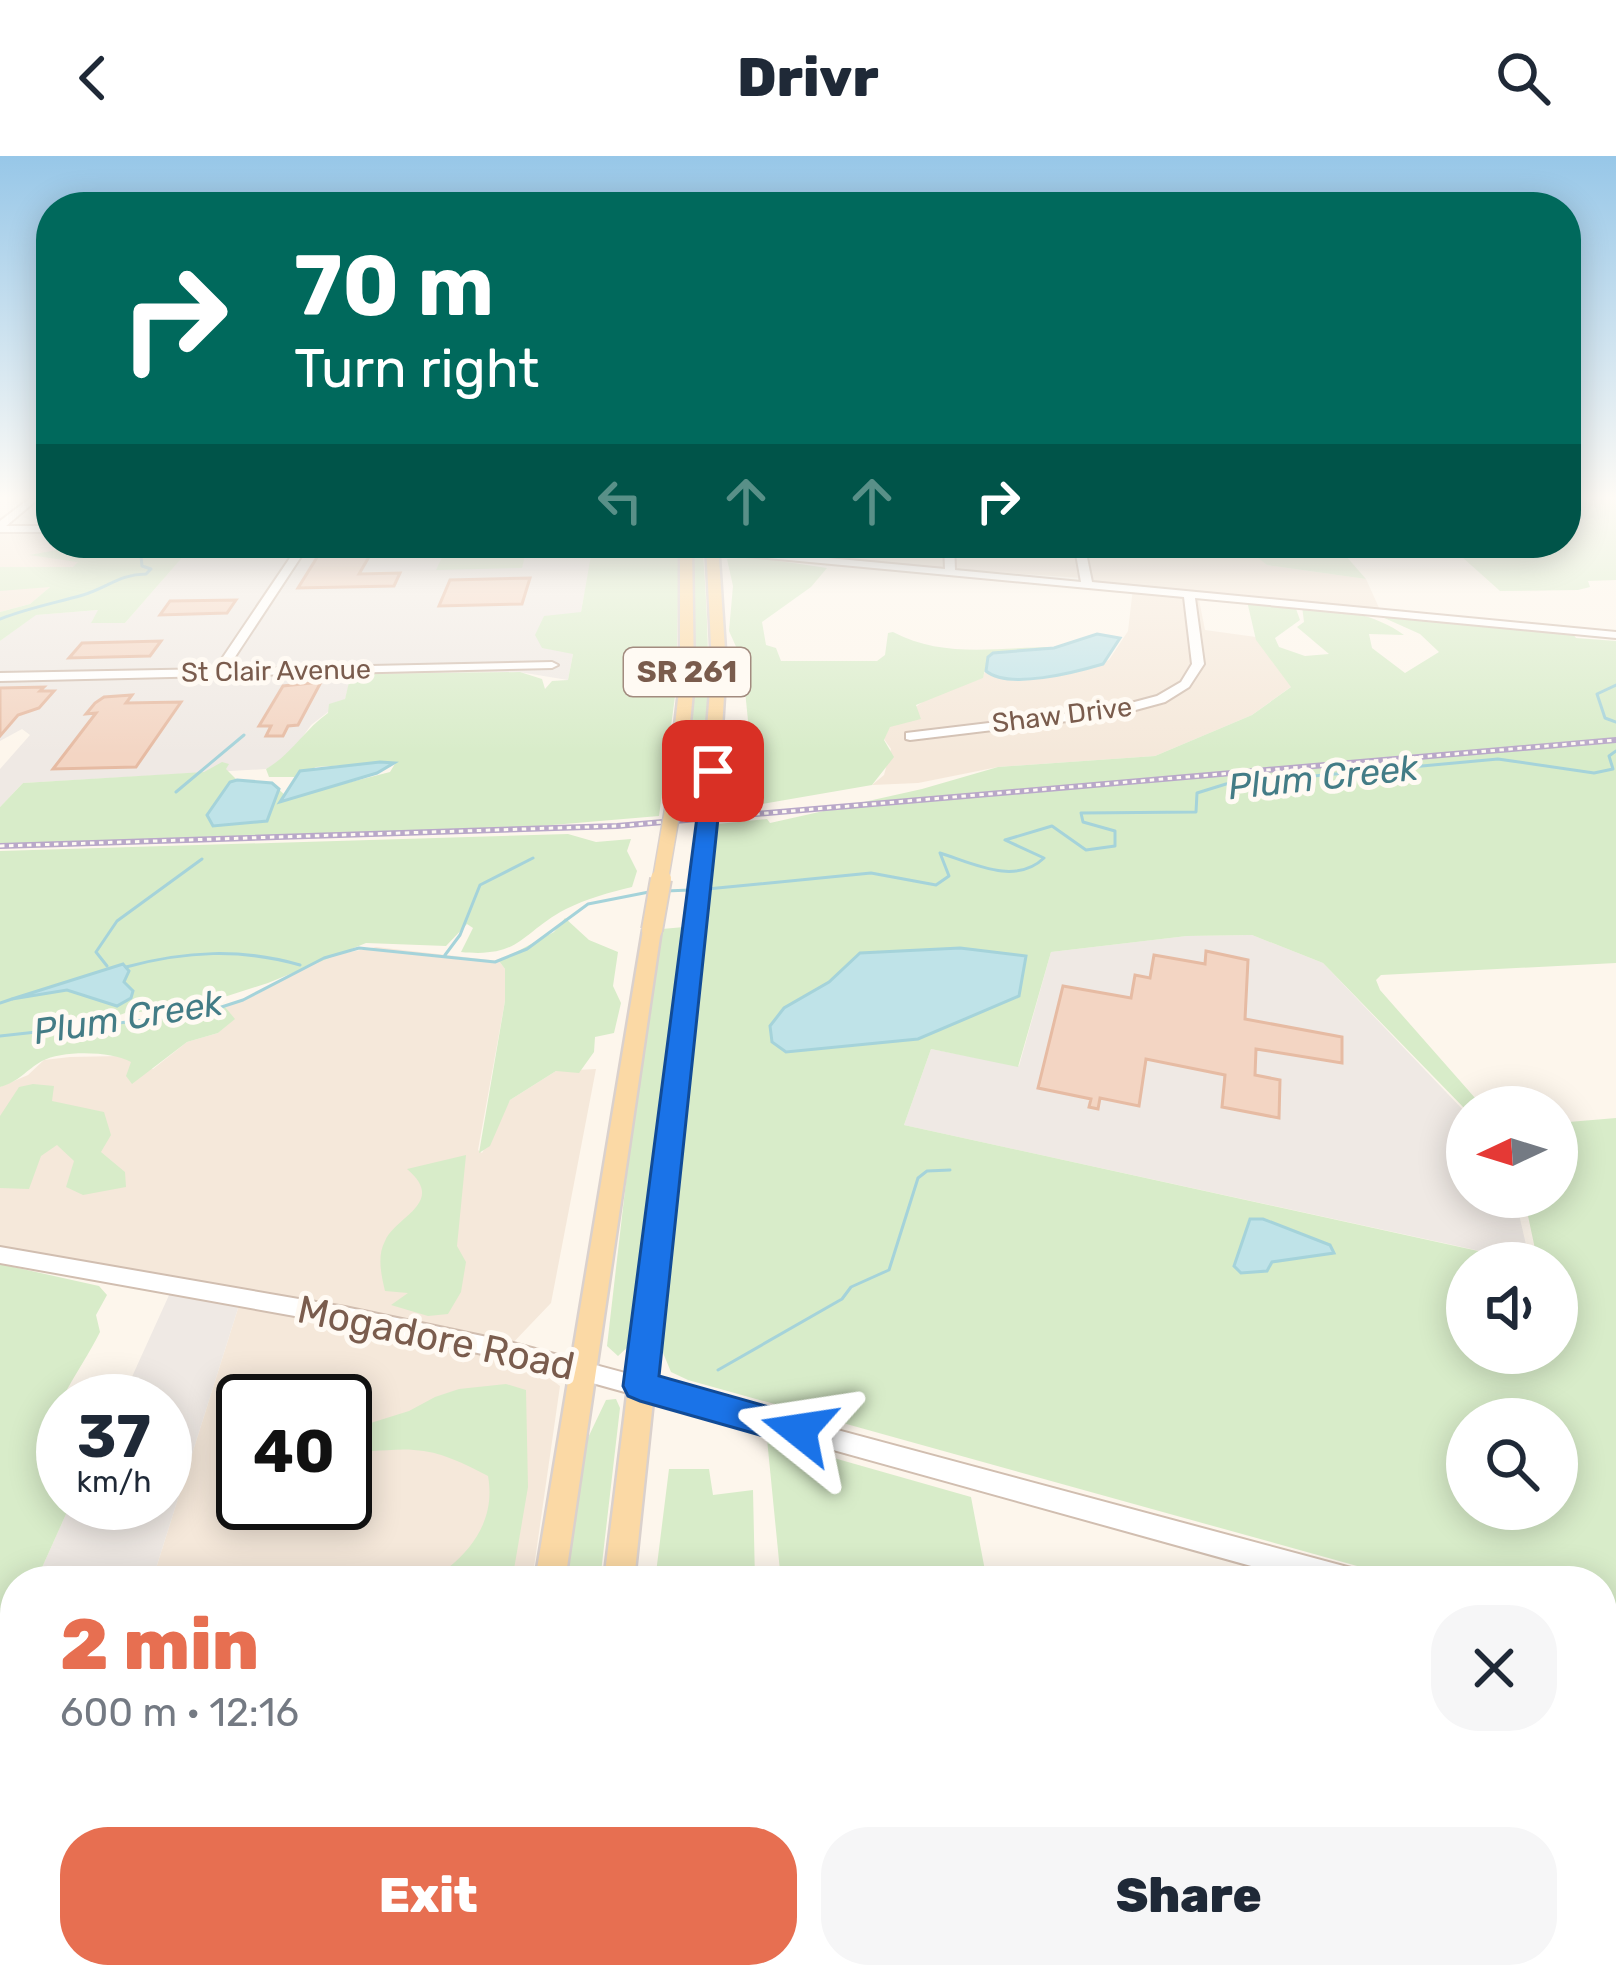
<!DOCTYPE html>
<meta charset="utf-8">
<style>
:root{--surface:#fff;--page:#f6f6f7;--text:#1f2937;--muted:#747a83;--accent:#e76f51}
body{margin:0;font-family:Rubik,sans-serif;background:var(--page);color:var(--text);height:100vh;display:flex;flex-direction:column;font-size:45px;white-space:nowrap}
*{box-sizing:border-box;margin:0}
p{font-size:39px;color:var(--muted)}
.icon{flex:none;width:66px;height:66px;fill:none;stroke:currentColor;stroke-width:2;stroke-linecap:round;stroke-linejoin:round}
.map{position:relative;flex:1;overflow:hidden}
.details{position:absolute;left:0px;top:1410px;width:1617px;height:423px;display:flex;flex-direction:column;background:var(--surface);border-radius:48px 48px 0 0;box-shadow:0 6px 30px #0003}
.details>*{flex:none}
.hud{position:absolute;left:36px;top:36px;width:1545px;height:366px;border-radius:48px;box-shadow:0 6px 30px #0003;background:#00695c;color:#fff;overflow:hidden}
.needle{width:78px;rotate:266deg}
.controls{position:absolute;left:1446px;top:930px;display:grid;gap:24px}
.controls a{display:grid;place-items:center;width:132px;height:132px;border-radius:50%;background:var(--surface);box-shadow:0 6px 30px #0003;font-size:60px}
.speed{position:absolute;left:36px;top:1218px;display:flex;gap:24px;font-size:60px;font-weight:700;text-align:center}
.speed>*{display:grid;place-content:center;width:156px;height:156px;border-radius:50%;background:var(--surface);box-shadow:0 6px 30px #0003;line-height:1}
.speed small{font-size:30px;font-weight:400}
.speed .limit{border:6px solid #111;border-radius:18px;background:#fff;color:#111}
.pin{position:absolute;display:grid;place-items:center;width:102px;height:102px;color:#fff;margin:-51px;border-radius:24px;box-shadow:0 6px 18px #0006}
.me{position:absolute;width:132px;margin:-66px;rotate:285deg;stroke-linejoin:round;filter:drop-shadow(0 0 9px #0008)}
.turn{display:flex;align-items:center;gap:42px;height:252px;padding:0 60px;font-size:54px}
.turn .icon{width:156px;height:156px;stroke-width:2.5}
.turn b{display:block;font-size:84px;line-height:102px}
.lanes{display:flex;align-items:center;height:114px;padding:0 60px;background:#0003;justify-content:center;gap:60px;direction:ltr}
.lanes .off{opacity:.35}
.round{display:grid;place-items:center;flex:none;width:126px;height:126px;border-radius:48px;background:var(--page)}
.overview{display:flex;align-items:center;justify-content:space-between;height:204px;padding:0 60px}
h1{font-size:72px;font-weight:800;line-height:90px;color:var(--accent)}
.button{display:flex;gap:24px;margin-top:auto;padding:24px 60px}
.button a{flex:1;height:138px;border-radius:48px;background:var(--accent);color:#fff;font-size:48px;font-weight:800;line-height:138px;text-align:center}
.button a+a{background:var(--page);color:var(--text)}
header{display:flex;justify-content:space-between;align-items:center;height:156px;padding:0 60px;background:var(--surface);font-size:54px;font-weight:800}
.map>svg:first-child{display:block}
.residential{fill:#f5e8da;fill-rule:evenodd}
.industrial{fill:#efe9e4}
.green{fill:#d8ecc9;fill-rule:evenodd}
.water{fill:#bfe3e8;stroke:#a5d3da;stroke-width:3}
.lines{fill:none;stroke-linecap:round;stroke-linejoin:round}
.stream-far1{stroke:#a5d3da;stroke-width:3}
.stream{stroke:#a5d3da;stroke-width:4.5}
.building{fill:#f3d5c3;stroke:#e6bba3;stroke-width:3}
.minor-casing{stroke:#d1beb0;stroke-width:4}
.major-casing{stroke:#dad1cd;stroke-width:5}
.minor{fill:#fff;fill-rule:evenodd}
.major{fill:#fbd9a5;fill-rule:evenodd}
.rail-casing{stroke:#b9a8c9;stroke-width:6}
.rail{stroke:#fffaf3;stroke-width:3;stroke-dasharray:4.5;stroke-linecap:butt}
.major-bridge-far1-casing{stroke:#dad1cd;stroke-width:18;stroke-linecap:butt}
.major-bridge-casing{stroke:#dad1cd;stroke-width:24;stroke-linecap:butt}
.major-bridge-far1{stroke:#fbd9a5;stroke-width:15}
.major-bridge{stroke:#fbd9a5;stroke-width:20}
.route{fill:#1a73e8;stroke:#114b97;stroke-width:3}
.labels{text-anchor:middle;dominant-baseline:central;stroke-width:10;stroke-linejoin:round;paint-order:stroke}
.far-street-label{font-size:27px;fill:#7a5c4d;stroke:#fffaf3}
.shield{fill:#fffaf3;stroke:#a28b7f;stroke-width:3}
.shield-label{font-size:30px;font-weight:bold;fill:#7a5c4d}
.water-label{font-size:36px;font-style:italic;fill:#437c86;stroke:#fffaf3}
.near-street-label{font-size:39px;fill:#7a5c4d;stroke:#fffaf3}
</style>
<header><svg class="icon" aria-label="back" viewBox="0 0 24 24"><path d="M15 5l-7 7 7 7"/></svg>Drivr<svg class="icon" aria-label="search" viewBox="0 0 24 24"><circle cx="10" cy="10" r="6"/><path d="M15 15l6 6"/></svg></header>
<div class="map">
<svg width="1616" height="1832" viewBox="0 0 1616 1832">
<rect width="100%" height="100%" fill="#fdf6ec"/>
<path class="residential" d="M0,376H51V387H141L129,398L88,399L30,448L0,456Z
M161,387H455L452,393L186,396H167L160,393Z
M731,387H1074L1081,422L841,405L731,393Z
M1079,387L1258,401L1267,409L1366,423L1380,454L1198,439L1205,474L1256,481L1292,530L1252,559L1155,600L998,611L918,627L872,629L884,619L891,593L884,583L890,570L929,541L982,522L986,514L997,522L1051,521L1109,504L1128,475L1133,432L1087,428Z
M376,791L499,805L505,813V845L478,994L482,997L510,944L556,915L596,913L551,1147L506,1194L0,1099V931L28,919L44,904L70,901L120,900L153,913L187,886L218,877L233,864L225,851L256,839L319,802Z
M240,1146L531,1208L560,1230L532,1425H152ZM243,1245H345V1347H243Z"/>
<path class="industrial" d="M455,387H594L568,524L519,516L352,518L345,543L311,569L289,600L266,613L23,627L0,651V613L30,579L22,573L0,585V485L35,459L99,454L92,465L125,467L187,396L451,393Z
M1252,779L1323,807L1467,958V1041H1515L1530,1106L904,969L931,893L1019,910L1051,796L1187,780Z
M170,1137L240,1146L152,1425H36L71,1347H165V1245H121Z
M15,1476V1818H412L409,1832H0V1583L13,1543L3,1529Z"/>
<path class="green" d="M1566,343H1616V424L1588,425L1590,431L1578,434L1500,435L1452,392L1338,391L1366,423L1267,409L1257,401L1158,395L1126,387H1566Z
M97,387L103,388L95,399L129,398L140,387H161L160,393L187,396L125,467H91L98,454L36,459L0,485V456L30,448L50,431L0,435V411H73L78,406L29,399Z
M455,387H528L522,412L436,414L446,393Z
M620,387L679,396L676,533L659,660L505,673L0,688V651L23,627L204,616L222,606L229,608L226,613L237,624L272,627L288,642L390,616L396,606L316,611L296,621H269L266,613C292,598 304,574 328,557L329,548L345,543L351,518L520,516L542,523L545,533L552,525L568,524L573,498L542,492L535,479L544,460L581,456L593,388Z
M697,397L703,398C710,487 711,571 698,659L678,660L691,406Z
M751,401L827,412L811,431L762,466L766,489L776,492L781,505H877L885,499L888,477L893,476C945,504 1004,490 1060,491L1015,495L987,505L983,522L916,549L921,563L890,571L884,584L894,601L872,629L739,652L732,639L734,628L750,585L742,504L729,475L733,430L727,403Z
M1247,445L1295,450L1300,464L1275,482L1279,491L1305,500L1329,498L1297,471L1304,466L1302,450C1336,452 1376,458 1404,479L1369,478L1372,492L1405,517L1439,496L1420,478L1371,456L1571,475L1576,482L1616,485V807L1381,819L1376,824L1380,834L1483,951H1467V955L1323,807L1252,779L1187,780L1051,796L1018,911L931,893L904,969L1533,1107H1467V1197H1557V1107H1538L1524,1041H1557V967L1616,962V1480L1602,1476V1425H1411L688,1224L671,1216L661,1192L718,668L767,663L770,667L922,633L998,611L1155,600L1252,559L1291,531L1256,484ZM1467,1263H1557V1353H1467Z
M568,678L596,686L631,683L627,695L637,715L632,731C610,736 586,743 566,753C520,777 522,802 461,796L473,772L467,768L446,790L366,787L268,827L190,852L125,857L99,867L153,865L225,851L235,863L218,877L187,886L132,928L126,920L131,906C112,895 62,894 42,905C26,914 19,926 0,931V695Z
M565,762L589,784L618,796L613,830L621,847L614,877L595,881L594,896L579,917L556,915L510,944L490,990L479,997L505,845V813L499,805L554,776Z
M684,771L637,1166L631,1188L618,1200L607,1190L635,948L662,773Z
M33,928L54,930L52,945L104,956L111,979L101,996L125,1016L126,1031L83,1039L66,1031L74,1005L57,989L41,1000L29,1033L0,1032V960L19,931Z
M466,999L457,1090L466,1106L461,1136L448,1158L428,1160L391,1149L408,1137L385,1135C381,1118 377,1100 385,1085C396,1060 447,1047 407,1013Z
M0,1108L99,1130L107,1139L96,1159L100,1176C82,1213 34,1275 40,1316L63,1320V1347H71L36,1425H15V1476L3,1529L13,1543L0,1583Z
M506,1228L526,1234L528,1331L512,1425H449L448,1412C477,1389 495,1358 488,1320C465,1308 440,1295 414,1294C388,1292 371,1299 345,1291L361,1270L409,1255L435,1241L459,1233Z
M616,1243L620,1252L600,1425H564L585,1288L606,1244Z
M767,1283L971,1341L987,1425H781Z
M669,1313H709L713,1339L753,1334L755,1425H655Z
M1602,1514L1616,1518V1700L1602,1661Z
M1602,1756L1616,1760V1832H1558L1552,1818H1602Z
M818,1818H1059L1062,1832H809Z
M1242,1818H1398L1413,1832H1246Z"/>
<path class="water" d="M1097,478L1120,482L1103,508C1076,516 1009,534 986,515L988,501L993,497L1054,492Z
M380,606L394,607L377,617L280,646L300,615Z
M237,624L272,627L279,633L267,665L213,670L207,659L230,626Z
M960,792L1026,800L1019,840L918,883L786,896L772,886L770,870L784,852L829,826L860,797Z
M123,808L129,815L124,826L133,835L131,842L117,850L67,834L12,843Z
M1250,1063H1263L1330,1089L1334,1097L1272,1106L1267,1115L1241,1117L1234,1110Z"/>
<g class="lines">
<path class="stream-far1" d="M0,463C28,452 55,447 83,439C107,432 120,418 146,418L151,413L142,410L141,400L153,392L145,387
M1616,529L1597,538L1605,562L1616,566
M176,636L244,579
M707,733L871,717L936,729L949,720L940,697C972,707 1015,730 1044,702L1005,684L1052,670L1086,694L1115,690V675L1083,666L1081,657L1196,656L1197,637L1226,628L1498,603L1594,617L1613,613L1609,600L1616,595
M665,735L691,734
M445,799L460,779L480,729L533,702
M107,810L96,796L117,765L202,703
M126,811C185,795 241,792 300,809
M0,847L12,843
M0,880L200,858L243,844L324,802L359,792L495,806L527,793L588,748L649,736
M718,1214L842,1143L851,1131L889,1114L918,1022L927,1015L950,1014"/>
<path class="stream" d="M0,1679L15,1675"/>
</g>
<path class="building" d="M373,394L359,418L400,417L394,430L298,432L321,395Z
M530,422L522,448L439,450L450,424Z
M236,444L227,457L160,459L170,445Z
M161,485L150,500L69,502L82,487Z
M321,526L298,569L288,570L283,580H266L271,570H259L283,530Z
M44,531L40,535H54L39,552L18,559L0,580V532Z
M132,539L126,547L181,546L136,611L53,613L96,557L86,558L95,547L104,541Z
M1206,795L1248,804L1245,863L1342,881V907L1256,893L1255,919L1280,924L1279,962L1222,951L1225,919L1146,903L1139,950L1100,942L1098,953L1089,951L1091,943L1038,932L1063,830L1131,842L1135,819L1150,822L1154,799L1205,808Z"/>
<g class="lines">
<g class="minor-casing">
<path id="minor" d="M29,343H38L6,370H51V376H0V365Z
M300,387H310L227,513L552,506L558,509L552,512L0,525V517L215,513Z
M635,387H671L945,413L944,387H954L955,414L1081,426L1074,387H1084L1092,426L1616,476V482L1195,442L1204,508L1189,531L1165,546L1117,559L910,584L906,583V577L1112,552L1157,540L1181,526L1192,508L1184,441L640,390Z
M0,1091L345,1151L506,1185L1351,1412L1360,1416L1364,1425H1305L506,1203L345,1169L0,1107Z
M1602,1478L1616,1482V1510L1602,1506Z"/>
</g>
<g class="major-casing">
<path id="major" d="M680,387H692L694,526L683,639L675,644L667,639L680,526Z
M706,387H718L726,509L718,636L710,641L702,636L712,509Z
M694,765L703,770L634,1425H604L685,770Z
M652,768L661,774L565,1425H535L643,774Z
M470,1818H508L505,1832H467Z
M555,1818H593L591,1832H553Z"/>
</g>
<use href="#minor" class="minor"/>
<use href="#major" class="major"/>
<g class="rail-casing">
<path id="rail" d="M0,690L617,670L1616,584"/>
</g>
<use href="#rail" class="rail"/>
<g class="major-bridge-far1-casing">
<path id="major-bridge-far1" d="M660,726L675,639
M699,726L710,636"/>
</g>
<g class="major-bridge-casing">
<path id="major-bridge" d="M694,770L700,723
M652,774L661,723"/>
</g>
<use href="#major-bridge-far1" class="major-bridge-far1"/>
<use href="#major-bridge" class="major-bridge"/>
</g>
<linearGradient id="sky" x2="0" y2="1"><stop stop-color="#97c7e8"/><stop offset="0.57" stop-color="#fefbf6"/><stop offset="1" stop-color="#fefbf6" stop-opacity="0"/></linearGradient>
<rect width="1616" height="599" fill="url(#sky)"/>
<path class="route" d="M713,609L723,615L659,1220L812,1263L817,1274L812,1286L799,1290L640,1245L628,1240L623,1230L703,615Z"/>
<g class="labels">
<g class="far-street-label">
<text transform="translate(276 515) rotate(-1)">St Clair Avenue</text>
<text transform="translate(1062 559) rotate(-7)">Shaw Drive</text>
</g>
<rect class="shield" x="624" y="492" width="126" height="48" rx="9"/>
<g class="shield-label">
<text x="687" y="516">SR 261</text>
</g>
<g class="water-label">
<text transform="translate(1323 621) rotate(-6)">Plum Creek</text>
<text transform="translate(128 861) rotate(-9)">Plum Creek</text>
</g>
<g class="near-street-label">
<text transform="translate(436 1182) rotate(12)">Mogadore Road</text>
</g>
</g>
</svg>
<div class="controls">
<a><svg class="needle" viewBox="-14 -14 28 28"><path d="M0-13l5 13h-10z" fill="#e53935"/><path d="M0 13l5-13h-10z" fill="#747a83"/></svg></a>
<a><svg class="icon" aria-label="sound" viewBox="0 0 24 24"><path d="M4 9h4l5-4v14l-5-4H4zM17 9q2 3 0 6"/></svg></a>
<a><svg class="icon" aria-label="search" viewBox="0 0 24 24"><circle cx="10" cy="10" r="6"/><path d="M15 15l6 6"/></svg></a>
</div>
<div class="speed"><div>37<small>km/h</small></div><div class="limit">40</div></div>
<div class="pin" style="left:713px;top:615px;background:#d93025"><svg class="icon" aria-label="arrive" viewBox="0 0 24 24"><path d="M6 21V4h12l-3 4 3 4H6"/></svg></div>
<svg class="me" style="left:799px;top:1274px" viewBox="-20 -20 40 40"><path d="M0-17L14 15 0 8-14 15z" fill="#1a73e8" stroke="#fff" stroke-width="4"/></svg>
<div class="hud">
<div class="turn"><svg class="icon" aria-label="right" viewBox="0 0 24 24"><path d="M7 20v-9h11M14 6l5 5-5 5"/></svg><div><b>70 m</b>Turn right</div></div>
<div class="lanes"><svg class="icon off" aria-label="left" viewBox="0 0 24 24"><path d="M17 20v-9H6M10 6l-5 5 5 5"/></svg><svg class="icon off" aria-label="ahead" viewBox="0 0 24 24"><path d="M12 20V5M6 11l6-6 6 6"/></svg><svg class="icon off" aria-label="ahead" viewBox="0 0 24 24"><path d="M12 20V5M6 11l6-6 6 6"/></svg><svg class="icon" aria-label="right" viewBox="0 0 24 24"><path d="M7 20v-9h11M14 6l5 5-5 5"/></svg></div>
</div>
<section class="details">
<div class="overview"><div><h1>2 min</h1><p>600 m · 12:16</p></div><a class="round"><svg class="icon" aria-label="close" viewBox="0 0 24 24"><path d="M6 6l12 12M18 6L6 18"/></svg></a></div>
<div class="button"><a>Exit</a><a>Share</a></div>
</section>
</div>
